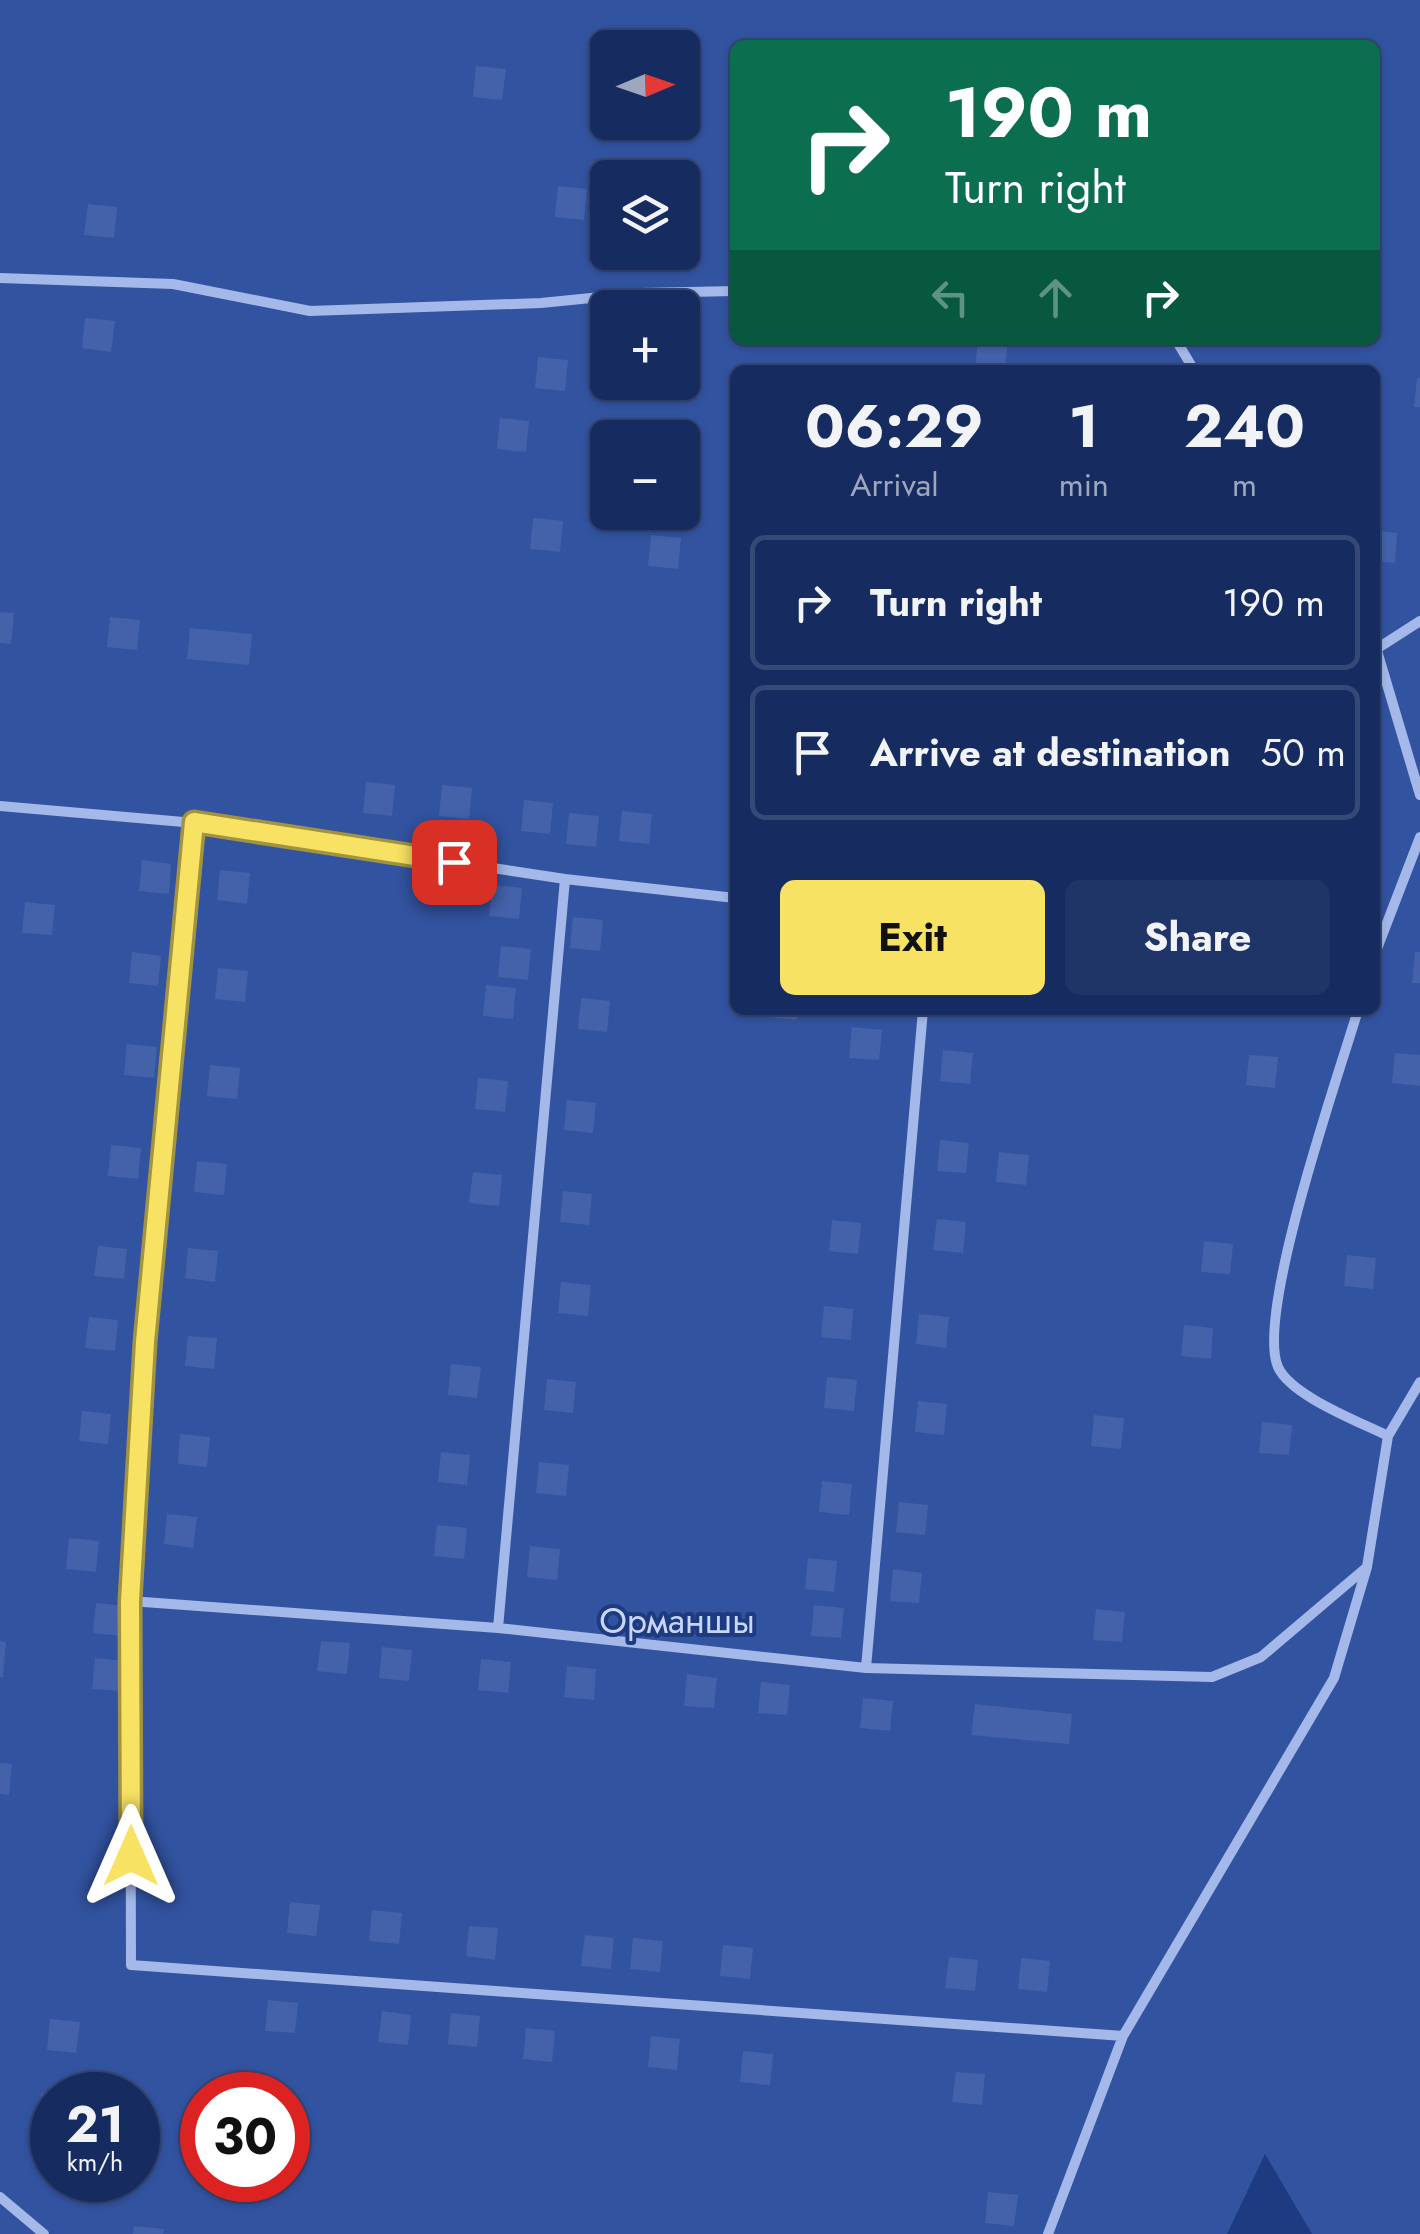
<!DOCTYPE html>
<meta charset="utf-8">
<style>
:root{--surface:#162c61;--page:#1f3467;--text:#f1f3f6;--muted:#9ea7bd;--line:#354876;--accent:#f7e263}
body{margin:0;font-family:Jost,sans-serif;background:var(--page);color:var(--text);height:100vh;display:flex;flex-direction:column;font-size:38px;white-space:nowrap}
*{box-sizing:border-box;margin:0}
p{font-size:32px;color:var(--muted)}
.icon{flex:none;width:55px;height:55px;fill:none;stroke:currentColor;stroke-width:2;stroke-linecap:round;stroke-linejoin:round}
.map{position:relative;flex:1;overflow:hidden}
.drawer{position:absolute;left:730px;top:365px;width:650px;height:650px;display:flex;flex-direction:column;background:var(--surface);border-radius:15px;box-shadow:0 2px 8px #0004,0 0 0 2px var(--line)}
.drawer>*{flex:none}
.banner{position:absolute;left:730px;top:40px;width:650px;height:305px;border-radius:15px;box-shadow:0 2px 8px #0004,0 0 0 2px var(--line);background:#0b6e4f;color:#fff;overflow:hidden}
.needle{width:65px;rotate:88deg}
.controls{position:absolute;left:590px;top:30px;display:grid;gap:20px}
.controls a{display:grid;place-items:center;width:110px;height:110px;border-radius:15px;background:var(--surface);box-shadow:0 2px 8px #0004,0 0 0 2px var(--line);font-size:50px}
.speed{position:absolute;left:30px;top:2072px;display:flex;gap:20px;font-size:50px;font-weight:700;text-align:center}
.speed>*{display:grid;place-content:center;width:130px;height:130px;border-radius:50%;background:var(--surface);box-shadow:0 2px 8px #0004,0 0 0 2px var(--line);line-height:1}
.speed small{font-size:25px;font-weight:400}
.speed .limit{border:15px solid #d22;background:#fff;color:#111}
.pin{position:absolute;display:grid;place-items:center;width:85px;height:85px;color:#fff;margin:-42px;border-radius:20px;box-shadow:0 5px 15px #0006}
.me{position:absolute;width:110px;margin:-55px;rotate:0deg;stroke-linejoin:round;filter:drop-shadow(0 0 8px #0008)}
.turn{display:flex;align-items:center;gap:35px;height:210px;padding:0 50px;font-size:45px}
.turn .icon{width:130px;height:130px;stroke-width:2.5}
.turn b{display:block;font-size:70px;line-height:85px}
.lanes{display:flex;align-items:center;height:95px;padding:0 50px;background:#0003;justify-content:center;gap:50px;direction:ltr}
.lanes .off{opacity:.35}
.eta{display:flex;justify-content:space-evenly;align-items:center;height:170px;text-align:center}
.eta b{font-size:60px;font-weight:700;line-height:70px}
.cta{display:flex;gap:20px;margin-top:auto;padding:20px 50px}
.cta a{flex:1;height:115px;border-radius:15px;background:var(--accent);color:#111;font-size:40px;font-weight:700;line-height:115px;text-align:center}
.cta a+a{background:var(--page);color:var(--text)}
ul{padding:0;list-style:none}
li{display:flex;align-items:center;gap:30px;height:135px;margin:0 20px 15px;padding:0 30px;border:5px solid var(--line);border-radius:15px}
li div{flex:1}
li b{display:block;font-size:38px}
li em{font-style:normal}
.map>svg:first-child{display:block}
.green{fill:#3253a0;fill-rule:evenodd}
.building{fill:#4362a9}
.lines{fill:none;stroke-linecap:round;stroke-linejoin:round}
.street{stroke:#a4b9e9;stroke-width:10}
.route-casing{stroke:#a19340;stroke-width:25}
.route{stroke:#f7e263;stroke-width:18}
.labels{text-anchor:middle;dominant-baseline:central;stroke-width:8;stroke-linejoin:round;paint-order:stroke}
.park-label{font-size:35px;fill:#c8d6f7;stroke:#1e3b81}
</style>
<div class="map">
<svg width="1420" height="2234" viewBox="0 0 1420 2234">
<rect width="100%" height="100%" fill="#1e3b81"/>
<path class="green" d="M0,0H1420V2234H1312L1265,2154L1227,2234H0ZM735,45H1375V340H735ZM608,48H682V122H608ZM608,178H682V252H608ZM608,308H682V382H608ZM735,370H1375V1010H735ZM608,438H682V512H608ZM52,2095H138V2180H52ZM202,2095H288V2180H202Z"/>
<path class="building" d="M476,66L506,69L502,100L473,97Z
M558,186L587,189L584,220L555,217Z
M88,204L117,207L114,238L84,235Z
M85,318L115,321L111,352L82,348Z
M978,340H1008L1005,370L975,367Z
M538,357L568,360L565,391L535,388Z
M1417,378H1420V407H1414Z
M500,418L529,421L526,452L497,449Z
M533,518L563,521L560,552L530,549Z
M1375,530L1397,533L1395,563L1375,561Z
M651,535L681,538L678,569L648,566Z
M0,612L14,613L11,644L0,643Z
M110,617L140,620L137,650L107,647Z
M190,628L252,634L249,665L187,659Z
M366,782L395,785L392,816L363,813Z
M442,785L472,788L469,819L439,816Z
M524,800L553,803L550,834L521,831Z
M622,811L652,814L649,844L619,841Z
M569,813L599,816L596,847L566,844Z
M142,860L171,864L169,894L139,891Z
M220,870L250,873L247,904L217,900Z
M493,885L522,888L519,919L489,916Z
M25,902L55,905L52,935L22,933Z
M573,917L603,920L600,951L570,948Z
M501,946L531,949L528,980L498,977Z
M132,952L161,956L158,986L129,983Z
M1415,952H1420V983H1412Z
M218,968L248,971L245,1002L215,999Z
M486,985L516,988L513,1019L483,1016Z
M581,998L610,1001L607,1032L578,1029Z
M768,1010H798L797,1020L767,1017Z
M852,1027L882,1030L879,1060L849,1058Z
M127,1044L157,1047L154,1078L124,1075Z
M943,1050L973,1053L970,1084L940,1081Z
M1395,1053L1420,1055V1086L1392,1083Z
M1249,1055L1278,1057L1275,1088L1246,1085Z
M210,1065L240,1068L237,1099L207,1096Z
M478,1078L508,1081L505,1112L475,1109Z
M567,1100L596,1103L593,1133L564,1130Z
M940,1140L969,1143L966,1173L937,1171Z
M111,1145L141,1148L138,1179L108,1176Z
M999,1152L1029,1155L1026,1185L996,1182Z
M197,1161L227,1164L224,1195L194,1192Z
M473,1172L502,1175L499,1206L469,1203Z
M563,1191L592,1194L589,1225L560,1222Z
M937,1219L966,1222L963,1253L933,1250Z
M832,1220L861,1223L858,1254L829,1251Z
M1204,1241L1233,1244L1230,1274L1201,1272Z
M98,1246L127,1249L124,1279L94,1276Z
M188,1248L218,1251L215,1282L185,1278Z
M1347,1255L1376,1258L1373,1289L1344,1286Z
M561,1282L591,1285L588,1316L558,1313Z
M824,1306L853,1309L851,1340L821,1337Z
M919,1314L949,1317L946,1348L916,1344Z
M89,1317L118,1320L115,1351L85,1348Z
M1184,1325L1213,1328L1211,1359L1181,1356Z
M188,1336L217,1338L214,1369L185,1366Z
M451,1364L481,1367L477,1398L448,1395Z
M827,1377L857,1380L854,1411L824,1408Z
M547,1379L576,1382L573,1413L544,1410Z
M918,1401L947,1404L944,1435L915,1432Z
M82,1411L111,1414L108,1444L79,1441Z
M1094,1415L1124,1418L1121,1449L1091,1446Z
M1262,1422L1292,1425L1289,1455L1259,1453Z
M180,1434L210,1437L207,1467L178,1464Z
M441,1452L470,1455L467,1485L438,1482Z
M539,1462L569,1465L566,1496L536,1493Z
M822,1481L852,1484L849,1515L819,1512Z
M899,1502L928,1505L925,1535L896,1532Z
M167,1514L197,1517L193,1548L164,1544Z
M437,1525L467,1528L464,1559L434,1556Z
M69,1538L99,1541L96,1572L66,1569Z
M530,1546L560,1549L557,1580L527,1577Z
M808,1558L837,1561L834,1592L805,1589Z
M893,1569L922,1573L919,1603L890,1601Z
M96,1603L126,1606L123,1636L93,1633Z
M814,1605L844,1608L841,1638L811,1636Z
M1096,1609L1125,1612L1122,1642L1093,1640Z
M0,1641L6,1642L3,1677H0Z
M321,1641L350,1643L347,1674L317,1671Z
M382,1647L412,1650L409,1681L379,1678Z
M95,1658L125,1661L122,1691L92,1689Z
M481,1659L511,1662L508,1693L478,1690Z
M567,1666L596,1669L594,1700L564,1697Z
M687,1674L717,1678L714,1708L684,1706Z
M761,1682L790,1685L787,1715L758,1713Z
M863,1698L893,1701L890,1731L860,1728Z
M975,1704L1072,1714L1069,1744L971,1735Z
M0,1763L12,1764L9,1795L0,1794Z
M290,1902L320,1905L316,1936L287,1933Z
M372,1910L402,1913L399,1944L369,1941Z
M469,1926L498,1928L495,1960L466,1956Z
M585,1935L614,1938L611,1969L581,1966Z
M633,1938L663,1941L660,1972L630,1969Z
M723,1945L753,1948L750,1979L720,1976Z
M949,1957L978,1960L975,1991L945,1988Z
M1021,1958L1050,1961L1047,1992L1018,1989Z
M268,2000L298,2003L295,2033L265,2031Z
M382,2011L411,2015L408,2045L378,2042Z
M451,2013L480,2016L477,2047L448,2044Z
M50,2019L80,2022L76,2053L47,2050Z
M526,2028L555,2031L552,2062L523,2059Z
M651,2036L680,2039L677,2070L648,2067Z
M743,2051L773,2054L770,2085L740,2082Z
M956,2072L985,2074L982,2105L952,2102Z
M41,2093L52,2094V2125L37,2124Z
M988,2192L1018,2195L1014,2226L985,2223Z
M134,2226L164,2229L163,2234H133Z"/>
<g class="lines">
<path class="street" d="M0,278L173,284L310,311L541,303L641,293L735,291
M1176,340L1194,370
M1375,644L1420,795
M1378,648L1420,621
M0,806L195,823L565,879L735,898
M195,823L145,1343L130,1601L131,1965L1123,2036
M1375,954L1420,837
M1358,1010C1339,1074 1255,1314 1278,1367C1291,1396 1360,1422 1388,1436
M130,1601L498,1628L866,1668L1212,1677L1261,1657L1367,1567
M498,1628L565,879
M866,1668L923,1010
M0,2197L44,2234
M1048,2234L1123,2036L1334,1678L1367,1567L1388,1436L1420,1382"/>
</g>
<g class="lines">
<g class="route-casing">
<path id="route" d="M131,1856L130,1601L145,1342L194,822L454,862"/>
</g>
<use href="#route" class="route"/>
</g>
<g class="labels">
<g class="park-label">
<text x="677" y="1621">Орманшы</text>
</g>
</g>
</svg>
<div class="controls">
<a><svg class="needle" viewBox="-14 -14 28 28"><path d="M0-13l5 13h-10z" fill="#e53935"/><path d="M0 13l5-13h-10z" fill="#9ea7bd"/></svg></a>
<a><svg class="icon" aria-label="layers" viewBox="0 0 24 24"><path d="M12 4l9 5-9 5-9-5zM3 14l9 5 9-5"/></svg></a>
<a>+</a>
<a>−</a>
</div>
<div class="speed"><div>21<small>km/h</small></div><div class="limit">30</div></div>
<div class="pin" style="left:454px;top:862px;background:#d93025"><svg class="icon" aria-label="arrive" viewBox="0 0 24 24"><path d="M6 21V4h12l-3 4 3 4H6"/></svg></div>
<svg class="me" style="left:131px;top:1856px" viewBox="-20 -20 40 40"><path d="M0-17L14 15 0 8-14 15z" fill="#f7e263" stroke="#fff" stroke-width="4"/></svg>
<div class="banner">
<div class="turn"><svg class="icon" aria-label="right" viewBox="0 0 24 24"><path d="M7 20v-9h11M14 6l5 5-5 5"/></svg><div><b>190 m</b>Turn right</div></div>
<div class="lanes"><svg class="icon off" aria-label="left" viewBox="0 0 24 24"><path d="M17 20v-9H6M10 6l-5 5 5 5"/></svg><svg class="icon off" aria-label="ahead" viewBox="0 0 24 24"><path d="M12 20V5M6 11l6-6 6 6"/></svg><svg class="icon" aria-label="right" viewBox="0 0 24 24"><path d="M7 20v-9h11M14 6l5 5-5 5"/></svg></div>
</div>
<section class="drawer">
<div class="eta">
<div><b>06:29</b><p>Arrival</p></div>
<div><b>1</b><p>min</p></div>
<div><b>240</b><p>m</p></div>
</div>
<ul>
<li><svg class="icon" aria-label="right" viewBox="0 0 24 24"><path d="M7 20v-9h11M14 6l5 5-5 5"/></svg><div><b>Turn right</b></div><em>190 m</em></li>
<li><svg class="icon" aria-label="arrive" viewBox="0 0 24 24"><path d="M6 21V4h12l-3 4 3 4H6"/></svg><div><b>Arrive at destination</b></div><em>50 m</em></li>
</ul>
<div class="cta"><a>Exit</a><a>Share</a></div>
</section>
</div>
